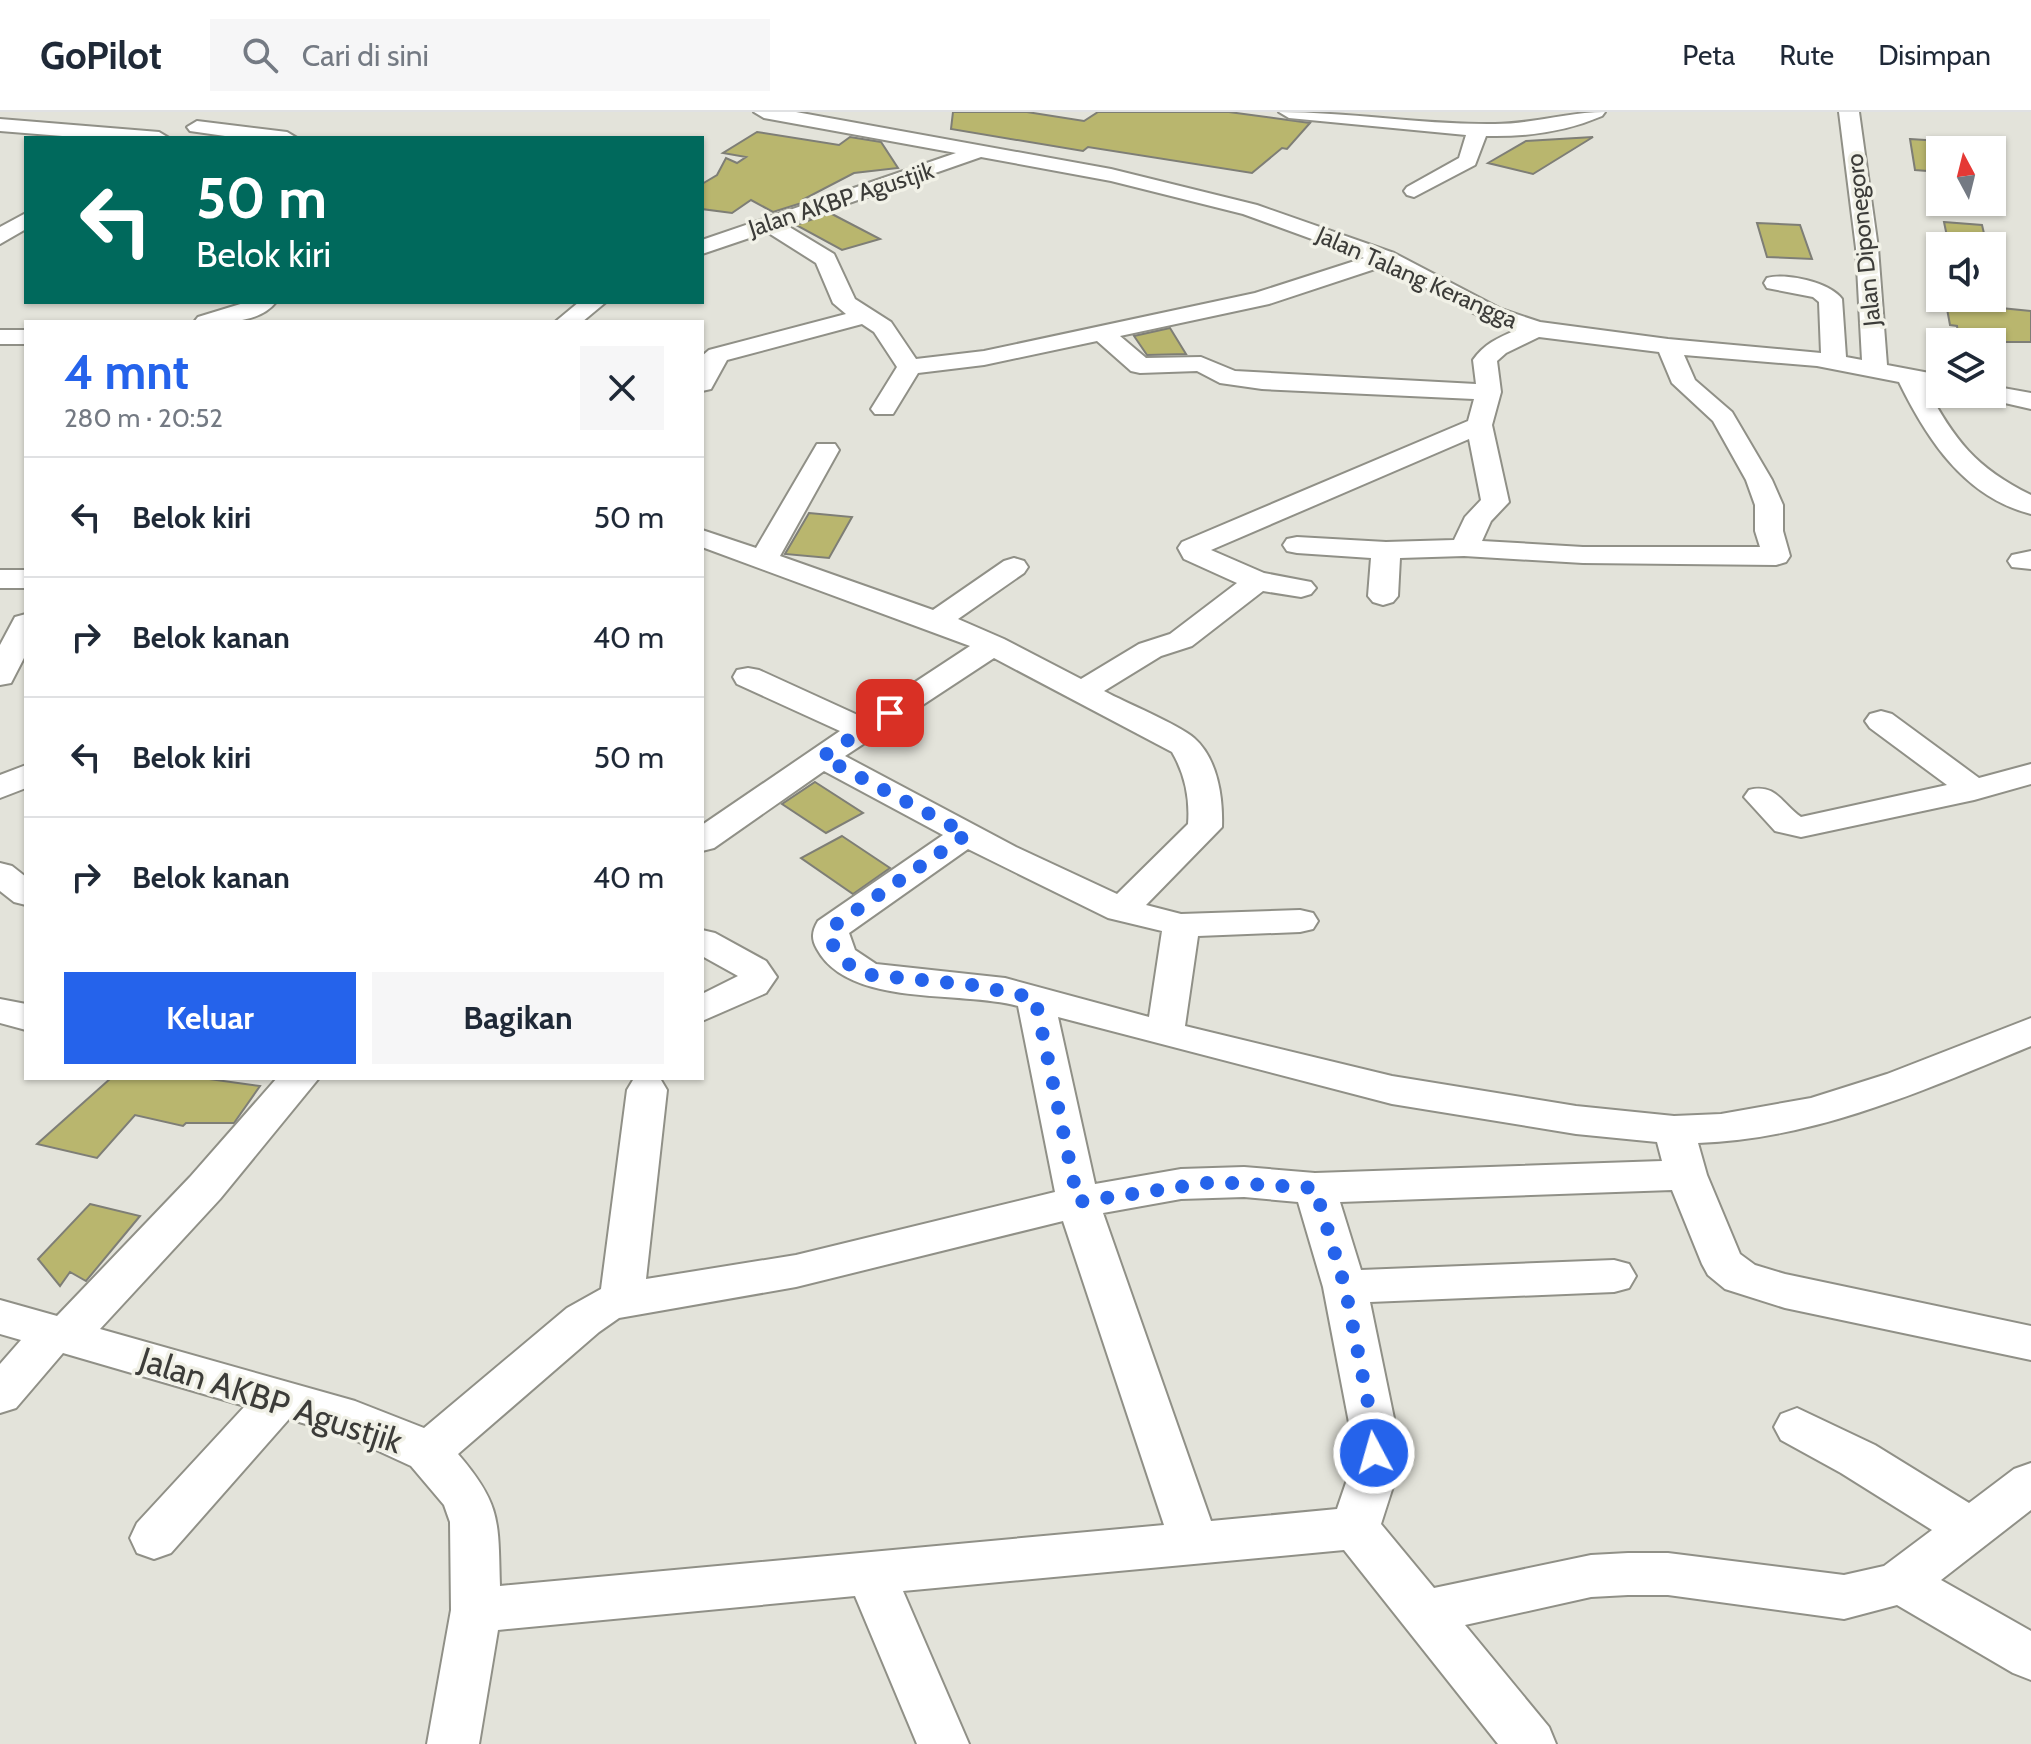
<!DOCTYPE html>
<html lang="id">
<meta charset="utf-8">
<style>
:root{--surface:#fff;--page:#f6f6f7;--text:#1f2937;--muted:#747a83;--line:#e0e1e3;--accent:#2563eb}
body{margin:0;font-family:Cabin,sans-serif;background:var(--page);color:var(--text);height:100vh;display:flex;flex-direction:column;font-size:30px;white-space:nowrap}
*{box-sizing:border-box;margin:0}
p{font-size:26px;color:var(--muted)}
.icon{flex:none;width:44px;height:44px;fill:none;stroke:currentColor;stroke-width:2;stroke-linecap:round;stroke-linejoin:round}
.map{position:relative;flex:1;overflow:hidden}
.sheet{position:absolute;left:24px;top:208px;width:680px;height:760px;display:flex;flex-direction:column;background:var(--surface);border-radius:0px;box-shadow:0 2px 6px #0004}
.sheet>*{flex:none}
.banner{position:absolute;left:24px;top:24px;width:680px;height:168px;border-radius:0px;box-shadow:0 2px 6px #0004;background:#00695c;color:#fff;overflow:hidden}
.needle{width:52px;rotate:353deg}
.fabs{position:absolute;left:1926px;top:24px;display:grid;gap:16px}
.fabs a{display:grid;place-items:center;width:80px;height:80px;border-radius:0px;background:var(--surface);box-shadow:0 2px 6px #0004;font-size:40px}
.pin{position:absolute;display:grid;place-items:center;width:68px;height:68px;color:#fff;margin:-34px;border-radius:16px;box-shadow:0 4px 12px #0006}
.me{position:absolute;width:88px;margin:-44px;rotate:354deg;stroke-linejoin:round;filter:drop-shadow(0 0 6px #0008)}
.turn{display:flex;align-items:center;gap:28px;height:168px;padding:0 40px;font-size:36px}
.turn .icon{width:104px;height:104px;stroke-width:2.5}
.turn b{display:block;font-size:56px;line-height:68px}
.round{display:grid;place-items:center;flex:none;width:84px;height:84px;border-radius:0px;background:var(--page)}
.summary{display:flex;align-items:center;justify-content:space-between;height:136px;padding:0 40px}
h1{font-size:48px;font-weight:700;line-height:60px;color:var(--accent)}
.primary-button{display:flex;gap:16px;margin-top:auto;padding:16px 40px}
.primary-button a{flex:1;height:92px;border-radius:0px;background:var(--accent);color:#fff;font-size:32px;font-weight:700;line-height:92px;text-align:center}
.primary-button a+a{background:var(--page);color:var(--text)}
ul{padding:0;list-style:none}
li{display:flex;align-items:center;gap:24px;height:120px;padding:0 40px;border-top:2px solid var(--line)}
li div{flex:1}
li b{display:block;font-size:30px}
li em{font-style:normal}
header{display:flex;align-items:center;gap:48px;box-sizing:border-box;height:112px;padding:0 40px;background:var(--surface);border-bottom:2px solid var(--line)}
header strong{font-size:38px}
nav{display:flex;gap:44px;margin-inline-start:auto;font-size:28px}
.search{width:560px;height:72px;background:var(--page);display:flex;align-items:center;gap:20px;box-sizing:border-box;padding:0 28px;border-radius:0px;color:var(--muted);font-size:30px}
.map>svg:first-child{display:block}
.building{fill:#b9b66e;stroke:#7e7e76;stroke-width:2}
.lines{fill:none;stroke-linecap:round;stroke-linejoin:round}
.minor-casing{stroke:#909087;stroke-width:4}
.minor{fill:#fff;fill-rule:evenodd}
.route{stroke:#2563eb;stroke-width:14;stroke-dasharray:0 25.2}
.labels{text-anchor:middle;dominant-baseline:central;stroke-width:7;stroke-linejoin:round;paint-order:stroke}
.far-street-label{font-size:24px;fill:#3c3c39;stroke:#f1f1e7}
.near-street-label{font-size:34px;fill:#3c3c39;stroke:#f1f1e7}
</style>
<header>
<strong>GoPilot</strong>
<div class="search"><svg class="icon" aria-label="search" viewBox="0 0 24 24"><circle cx="10" cy="10" r="6"/><path d="M15 15l6 6"/></svg>Cari di sini</div>
<nav><a>Peta</a><a>Rute</a><a>Disimpan</a></nav>
</header>
<div class="map">
<svg width="2031" height="1632" viewBox="0 0 2031 1632">
<rect width="100%" height="100%" fill="#e3e3da"/>
<path class="building" d="M953,0H1027L1084,9L1098,0H1229L1310,11L1287,37L1282,36L1252,61L1088,35L1083,39L951,17Z
M757,20L839,33L850,25L881,30L898,56L854,61L804,87L808,89L773,100L751,88L732,101L702,97V72L717,63L726,46L737,51L746,45L723,41Z
M1593,25L1533,62L1488,51L1526,29Z
M1910,27L1940,29V60L1915,58Z
M830,101L880,127L842,138L796,113Z
M1944,110L1982,113L1987,134H1949Z
M1757,111L1800,113L1812,147L1767,145Z
M1992,157L2001,196L2031,199V230H1959L1957,214L1950,213L1945,186H1992Z
M1170,216L1186,242L1147,243L1134,224Z
M809,401L852,405L829,446L785,442Z
M815,670L863,701L826,721L782,692Z
M842,724L890,756L853,782L801,746Z
M111,966H202L260,974L234,1011H186L183,1014L135,1003L97,1046L37,1032Z
M90,1092L140,1104L86,1169L70,1160L60,1174L38,1147Z"/>
<g class="lines">
<g class="minor-casing">
<path id="minor" d="M754,0H796L1111,57L1257,93L1394,141L1501,197L1540,210L1668,227L1821,241L1819,190L1813,185L1767,176L1764,171L1767,166C1787,161 1829,170 1842,187L1846,245L1862,248L1856,136L1839,0H1859L1878,136L1887,253L1940,263V277L1926,275C1954,328 1976,356 2031,383V402C1964,385 1927,327 1899,270L1817,254L1684,243L1695,268L1732,300L1772,368L1783,393V419L1790,444L1786,450L1776,453L1583,451L1464,444L1400,446L1398,484L1393,490L1383,493L1373,490L1368,484L1371,446L1297,441L1287,439L1283,433L1287,427L1297,425L1386,430L1454,428L1465,405L1481,388L1469,327L1211,438L1264,461L1311,470L1316,476L1311,482L1301,485L1263,479L1192,534L1161,544L1104,579C1126,591 1178,612 1194,626C1218,647 1223,686 1222,715L1146,793L1181,802L1300,798L1313,801L1318,809L1313,817L1300,820L1198,824L1185,914L1392,964L1576,994L1674,1004L1721,1002L1811,986L1887,962L2031,906V934C1925,978 1815,1027 1698,1031L1707,1063L1740,1142L1755,1153L1785,1162L2031,1214V1248L1785,1196L1725,1177L1708,1163L1702,1152L1672,1078L1340,1090L1361,1158L1614,1148L1629,1152L1636,1164L1629,1176L1614,1180L1370,1190L1397,1321V1362L1381,1412L1434,1476L1591,1443L1628,1441H1668L1844,1463L1884,1454L1932,1418L1841,1361L1781,1328L1774,1315L1781,1302L1797,1296L1875,1333L1969,1391L2014,1357L2031,1351V1398L1941,1468L2031,1519V1568L2013,1561L1897,1493L1844,1507L1668,1483H1628L1591,1485L1465,1513L1549,1615L1556,1632H1498L1344,1438L903,1479L969,1632H917L855,1484L498,1518L479,1632H427L451,1498L450,1410L444,1393L411,1354L346,1324L289,1307L171,1441L154,1447L137,1441L130,1426L137,1411L245,1294L63,1241L16,1296L0,1301V1252L21,1228L0,1222V1188L57,1204L190,1065L277,966H319L220,1087L100,1217L355,1289L424,1316L567,1196L601,1177L627,978L633,968L642,966L661,968L667,978L646,1167L796,1143L1055,1080L1018,894C960,878 849,896 817,837C811,827 812,819 818,809L943,723L824,659L714,736L702,739V713L840,619L737,572L733,565L737,558L748,556L759,558L862,605L970,534L702,435V418L756,436L817,332H835L839,338L780,444L933,498L1004,449L1014,446L1024,449L1028,455L1024,461L958,507L1004,527L1081,567L1139,532L1170,522L1237,471L1184,447L1178,436L1182,430L1468,309L1474,287L1262,277L1220,271L1197,259L1140,261L1131,259L1097,229L984,253L918,261L893,302H875L871,297L897,255L874,220L862,212L727,248L711,277L702,279V244L709,238L846,202L833,191L816,151L767,120L702,142V128L956,41L764,6ZM981,45L1111,69L1243,102L1364,146L1255,181L984,239L916,247L891,210L855,187L834,142L786,113ZM1384,154L1485,207L1516,218C1498,226 1484,232 1473,248L1476,272L1235,259L1201,245L1146,246L1120,224L1269,192ZM1539,225L1659,240L1672,271L1713,309L1746,368L1755,393V419L1760,435H1583L1482,429L1491,409L1509,390L1492,313L1501,280L1497,249L1506,241ZM994,546L1172,640C1185,662 1190,687 1188,712L1117,782L1016,735L845,644ZM968,737L1108,806L1162,819L1149,905L1005,866L876,852L855,838L849,821ZM1058,905L1392,992L1576,1022L1657,1030L1662,1049L1315,1061L1244,1055L1181,1057L1095,1072ZM1244,1085L1298,1090L1323,1175L1351,1321L1349,1362L1337,1397L1211,1409L1103,1101L1181,1087ZM1063,1109L1164,1413L500,1474C498,1410 502,1393 458,1342L599,1220L619,1206L796,1175Z
M1279,0C1351,0 1423,13 1495,12C1533,12 1568,0 1605,0L1602,4C1565,20 1526,25 1486,24L1475,53L1414,85L1407,83L1404,79L1407,75L1459,46L1466,23L1289,6Z
M0,7L159,20L169,26H87L0,19Z
M197,9L287,20L297,26H239L190,19L187,15Z
M26,101V117L0,132V115Z
M247,190H276C258,213 220,210 194,210L198,205Z
M579,190H606L582,210H555Z
M0,218H26V232H0Z
M1992,274L2031,281V297L1983,286L1980,282H1992Z
M2031,439V457L2012,455L2008,449L2012,443Z
M0,458H26V476H0Z
M26,502V542L11,571L0,573V533L15,505Z
M1881,599L1892,602L1979,666L2031,652V672L1974,688L1801,725L1775,719L1744,685L1749,678C1776,671 1782,692 1801,705L1947,673L1870,616L1865,609L1870,602Z
M26,653V676L0,686V663Z
M0,751L12,754L26,765V793L14,790L0,779Z
M702,818L715,821L766,849L777,865L766,881L702,909V882L738,864L702,844Z
M0,887L26,892V918L0,911Z"/>
</g>
<use href="#minor" class="minor"/>
</g>
<g class="lines">
<path class="route" d="M890,601L822,645L967,722L835,813L829,821C833,842 851,858 871,863L973,873L1035,886L1078,1090L1213,1070L1315,1076L1345,1175L1374,1321V1341"/>
</g>
<g class="labels">
<g class="far-street-label">
<text transform="translate(841 87) rotate(-18)">Jalan AKBP Agustjik</text>
<text transform="translate(1863 128) rotate(-96)">Jalan Diponegoro</text>
<text transform="translate(1417 165) rotate(24)">Jalan Talang Kerangga</text>
</g>
<g class="near-street-label">
<text transform="translate(271 1288) rotate(18)">Jalan AKBP Agustjik</text>
</g>
</g>
</svg>
<div class="fabs">
<a><svg class="needle" viewBox="-14 -14 28 28"><path d="M0-13l5 13h-10z" fill="#e53935"/><path d="M0 13l5-13h-10z" fill="#747a83"/></svg></a>
<a><svg class="icon" aria-label="sound" viewBox="0 0 24 24"><path d="M4 9h4l5-4v14l-5-4H4zM17 9q2 3 0 6"/></svg></a>
<a><svg class="icon" aria-label="layers" viewBox="0 0 24 24"><path d="M12 4l9 5-9 5-9-5zM3 14l9 5 9-5"/></svg></a>
</div>
<div class="pin" style="left:890px;top:601px;background:#d93025"><svg class="icon" aria-label="arrive" viewBox="0 0 24 24"><path d="M6 21V4h12l-3 4 3 4H6"/></svg></div>
<svg class="me" style="left:1374px;top:1341px" viewBox="-20 -20 40 40"><circle r="17" fill="#2563eb" stroke="#fff" stroke-width="3"/><path d="M0-11L8 9 0 5-8 9z" fill="#fff"/></svg>
<div class="banner">
<div class="turn"><svg class="icon" aria-label="left" viewBox="0 0 24 24"><path d="M17 20v-9H6M10 6l-5 5 5 5"/></svg><div><b>50 m</b>Belok kiri</div></div>
</div>
<section class="sheet">
<div class="summary"><div><h1>4 mnt</h1><p>280 m · 20:52</p></div><a class="round"><svg class="icon" aria-label="close" viewBox="0 0 24 24"><path d="M6 6l12 12M18 6L6 18"/></svg></a></div>
<ul>
<li><svg class="icon" aria-label="left" viewBox="0 0 24 24"><path d="M17 20v-9H6M10 6l-5 5 5 5"/></svg><div><b>Belok kiri</b></div><em>50 m</em></li>
<li><svg class="icon" aria-label="right" viewBox="0 0 24 24"><path d="M7 20v-9h11M14 6l5 5-5 5"/></svg><div><b>Belok kanan</b></div><em>40 m</em></li>
<li><svg class="icon" aria-label="left" viewBox="0 0 24 24"><path d="M17 20v-9H6M10 6l-5 5 5 5"/></svg><div><b>Belok kiri</b></div><em>50 m</em></li>
<li><svg class="icon" aria-label="right" viewBox="0 0 24 24"><path d="M7 20v-9h11M14 6l5 5-5 5"/></svg><div><b>Belok kanan</b></div><em>40 m</em></li>
</ul>
<div class="primary-button"><a>Keluar</a><a>Bagikan</a></div>
</section>
</div>
